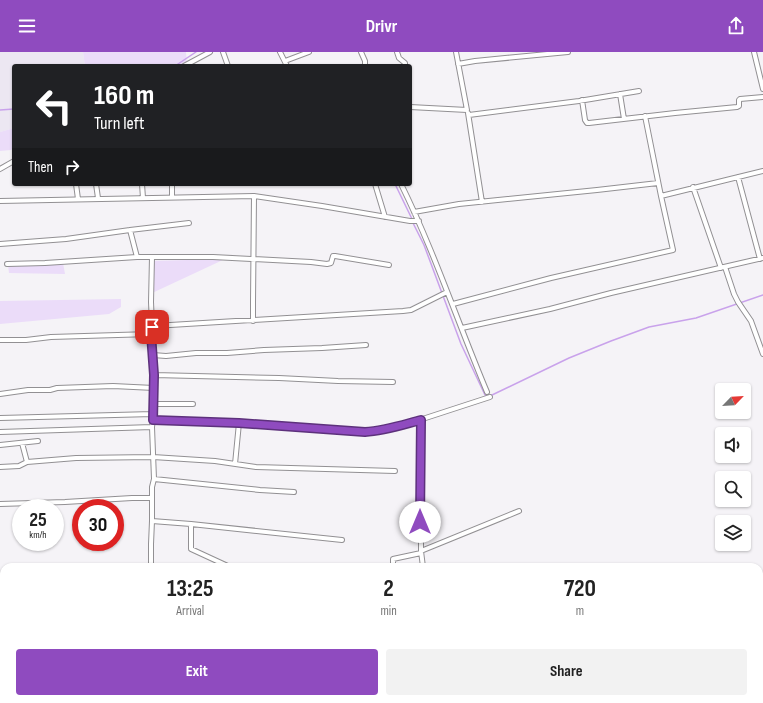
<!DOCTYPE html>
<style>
:root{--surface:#fff;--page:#f2f2f2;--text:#222;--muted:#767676;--accent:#8f4bbf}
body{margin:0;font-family:"Sofia Sans Condensed",sans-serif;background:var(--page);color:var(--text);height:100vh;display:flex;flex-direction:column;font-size:15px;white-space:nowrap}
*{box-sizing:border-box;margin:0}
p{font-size:13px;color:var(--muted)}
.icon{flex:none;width:22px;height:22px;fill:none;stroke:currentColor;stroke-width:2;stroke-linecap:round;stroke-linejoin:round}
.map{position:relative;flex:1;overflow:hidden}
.side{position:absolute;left:0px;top:511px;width:763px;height:140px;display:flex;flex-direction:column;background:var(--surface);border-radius:12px 12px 0 0;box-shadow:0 1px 3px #0004}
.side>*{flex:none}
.hud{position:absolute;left:12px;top:12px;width:400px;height:122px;border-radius:4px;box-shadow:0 1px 3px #0004;background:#202124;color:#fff;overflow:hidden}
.needle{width:26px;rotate:65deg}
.controls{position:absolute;left:715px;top:331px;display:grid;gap:8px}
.controls a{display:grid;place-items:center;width:36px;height:36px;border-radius:4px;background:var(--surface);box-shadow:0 1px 3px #0004;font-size:20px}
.speed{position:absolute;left:12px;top:447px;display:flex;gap:8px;font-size:20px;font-weight:700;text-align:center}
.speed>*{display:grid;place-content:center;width:52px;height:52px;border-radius:50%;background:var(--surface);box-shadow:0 1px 3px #0004;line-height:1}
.speed small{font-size:10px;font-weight:400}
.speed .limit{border:6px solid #d22;background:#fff;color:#111}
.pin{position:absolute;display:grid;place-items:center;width:34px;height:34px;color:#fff;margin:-17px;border-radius:8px;box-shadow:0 2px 6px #0006}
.me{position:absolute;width:44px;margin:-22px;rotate:0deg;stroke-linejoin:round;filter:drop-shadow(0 0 3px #0008)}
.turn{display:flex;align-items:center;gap:14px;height:84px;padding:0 16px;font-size:18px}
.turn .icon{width:52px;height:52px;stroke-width:2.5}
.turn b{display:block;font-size:28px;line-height:34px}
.then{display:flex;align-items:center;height:38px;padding:0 16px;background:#0003;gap:8px;font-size:15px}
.eta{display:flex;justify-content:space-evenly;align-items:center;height:68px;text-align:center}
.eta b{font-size:24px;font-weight:700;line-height:28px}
.primary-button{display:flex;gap:8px;margin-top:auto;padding:8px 16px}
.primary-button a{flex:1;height:46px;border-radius:4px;background:var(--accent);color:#fff;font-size:16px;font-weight:700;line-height:46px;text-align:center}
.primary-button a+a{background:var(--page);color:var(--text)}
header{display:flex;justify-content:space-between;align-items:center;height:52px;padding:0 16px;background:var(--accent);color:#fff;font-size:18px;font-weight:700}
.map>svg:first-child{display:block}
.built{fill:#ece7f2}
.green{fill:#ebdcf9}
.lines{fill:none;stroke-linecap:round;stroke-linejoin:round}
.stream{stroke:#c9a2eb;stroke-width:1.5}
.minor-casing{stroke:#929093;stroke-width:6}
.minor{stroke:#fff;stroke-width:4}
.route-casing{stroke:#5d317c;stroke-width:10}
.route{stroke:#8f4bbf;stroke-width:7}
</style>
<header><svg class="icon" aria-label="menu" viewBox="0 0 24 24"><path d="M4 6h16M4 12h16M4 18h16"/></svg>Drivr<svg class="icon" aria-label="share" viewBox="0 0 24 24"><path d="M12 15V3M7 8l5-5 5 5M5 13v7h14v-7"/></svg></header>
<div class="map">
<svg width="763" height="651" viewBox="0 0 763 651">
<rect width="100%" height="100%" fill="#f5f3f7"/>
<path class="built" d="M0,0H83L85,14H14V76L0,80Z"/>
<path class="green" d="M83,0H186L187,13L185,14H85Z
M14,76V81L12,83L14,87V95L11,98L0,99V80Z
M225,207L150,242V209Z
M63,211L65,222L9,221L8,213Z
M121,247V255L109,262L0,272V249Z"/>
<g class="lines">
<path class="stream" d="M175,14L196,0
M0,58L14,57
M395,132L412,167
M413,171L424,193L461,292L485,343L488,344L492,343L569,306L611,289L649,275L696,266L763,243"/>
<g class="minor-casing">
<path id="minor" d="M223,0L228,14
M280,0L287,14
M361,0L365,9V14
M397,0L399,6L405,11V14
M754,0L763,37
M285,9L309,0
M458,12L475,9L568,0
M184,14L210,0
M620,42L624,67
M582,48L585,68L587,71H589L675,61L737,55L739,54V48L740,47L763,45
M410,55L467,58L456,0
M468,61L482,150
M469,63L579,49L639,39
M0,117L14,109
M738,125L760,207
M76,132L78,147
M96,132L98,146
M142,132L143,146
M172,132V145
M375,132L385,165
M401,132C434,199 458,271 487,340
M693,135L721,216
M661,144L763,119
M0,149L254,144L322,154L410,169H419
M414,160L459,152L597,138L658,131
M130,178L137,205
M0,192L66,187L130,178L189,171
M7,212L45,211L137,205H213L311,210L327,212L331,211L333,204H335L389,213
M725,215L734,242L738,250L751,269L763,302
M453,252L551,226L673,198L661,144L645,64
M253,269V251L254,144
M154,274L403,259L411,258L447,240
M462,276L550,257L611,241L763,206
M0,288H26L51,285L151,282
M153,303L166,304L196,301H227L264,298L322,296L366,293
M154,323L279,326L338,329L393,330
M0,342L28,338H50L57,336L113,334L154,336
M153,352H193
M0,366L153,362
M153,368L239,371L365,380L382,378L398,375L490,345
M421,368V499L423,515
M0,380L152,375
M22,391L27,410
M0,393L38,389
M235,412L239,371
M0,415L19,414L27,410L76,406L153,405L215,409L256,415L395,419
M154,427L260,438L294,440
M102,448V456
M0,452L65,450L132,446H152
M152,469L191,472V497L230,515
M191,472L342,488
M421,499L519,459
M151,515V492L152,469V435L154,427L152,375L153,368L154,323L151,282L152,277L154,274L152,273L151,250L152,205
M393,515V507L421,501
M759,633L763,630
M280,647L289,651
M512,647L514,651
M153,651V647
M179,651L180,647
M369,651L371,647
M405,651L409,647
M463,651L465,647
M724,651L732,647"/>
</g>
<use href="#minor" class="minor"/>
</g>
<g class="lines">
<g class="route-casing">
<path id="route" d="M152,275L151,282L154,323L153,368L239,371L365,380C384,379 402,373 421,368L420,470"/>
</g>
<use href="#route" class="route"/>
</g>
</svg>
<div class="controls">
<a><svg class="needle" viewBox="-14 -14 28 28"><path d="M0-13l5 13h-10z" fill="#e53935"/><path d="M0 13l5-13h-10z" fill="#767676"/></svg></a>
<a><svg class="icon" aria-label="sound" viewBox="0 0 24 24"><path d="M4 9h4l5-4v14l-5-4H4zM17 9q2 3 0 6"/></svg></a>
<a><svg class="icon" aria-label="search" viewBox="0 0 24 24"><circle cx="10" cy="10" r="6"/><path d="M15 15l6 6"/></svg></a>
<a><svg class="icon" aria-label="layers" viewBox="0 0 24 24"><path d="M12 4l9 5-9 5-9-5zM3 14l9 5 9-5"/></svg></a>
</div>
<div class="speed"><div>25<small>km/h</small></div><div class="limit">30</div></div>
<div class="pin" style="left:152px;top:275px;background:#d93025"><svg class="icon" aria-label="arrive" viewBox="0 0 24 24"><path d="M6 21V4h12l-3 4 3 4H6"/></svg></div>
<svg class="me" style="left:420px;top:470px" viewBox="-20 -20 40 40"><circle r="19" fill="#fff"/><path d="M0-13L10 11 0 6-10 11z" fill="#8f4bbf"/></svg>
<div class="hud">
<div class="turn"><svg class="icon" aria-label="left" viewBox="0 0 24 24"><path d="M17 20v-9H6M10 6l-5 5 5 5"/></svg><div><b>160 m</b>Turn left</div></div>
<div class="then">Then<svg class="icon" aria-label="right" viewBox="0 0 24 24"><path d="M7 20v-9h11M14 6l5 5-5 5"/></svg></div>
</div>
<section class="side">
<div class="eta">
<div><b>13:25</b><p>Arrival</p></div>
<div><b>2</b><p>min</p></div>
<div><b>720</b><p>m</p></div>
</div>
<div class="primary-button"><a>Exit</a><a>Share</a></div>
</section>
</div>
